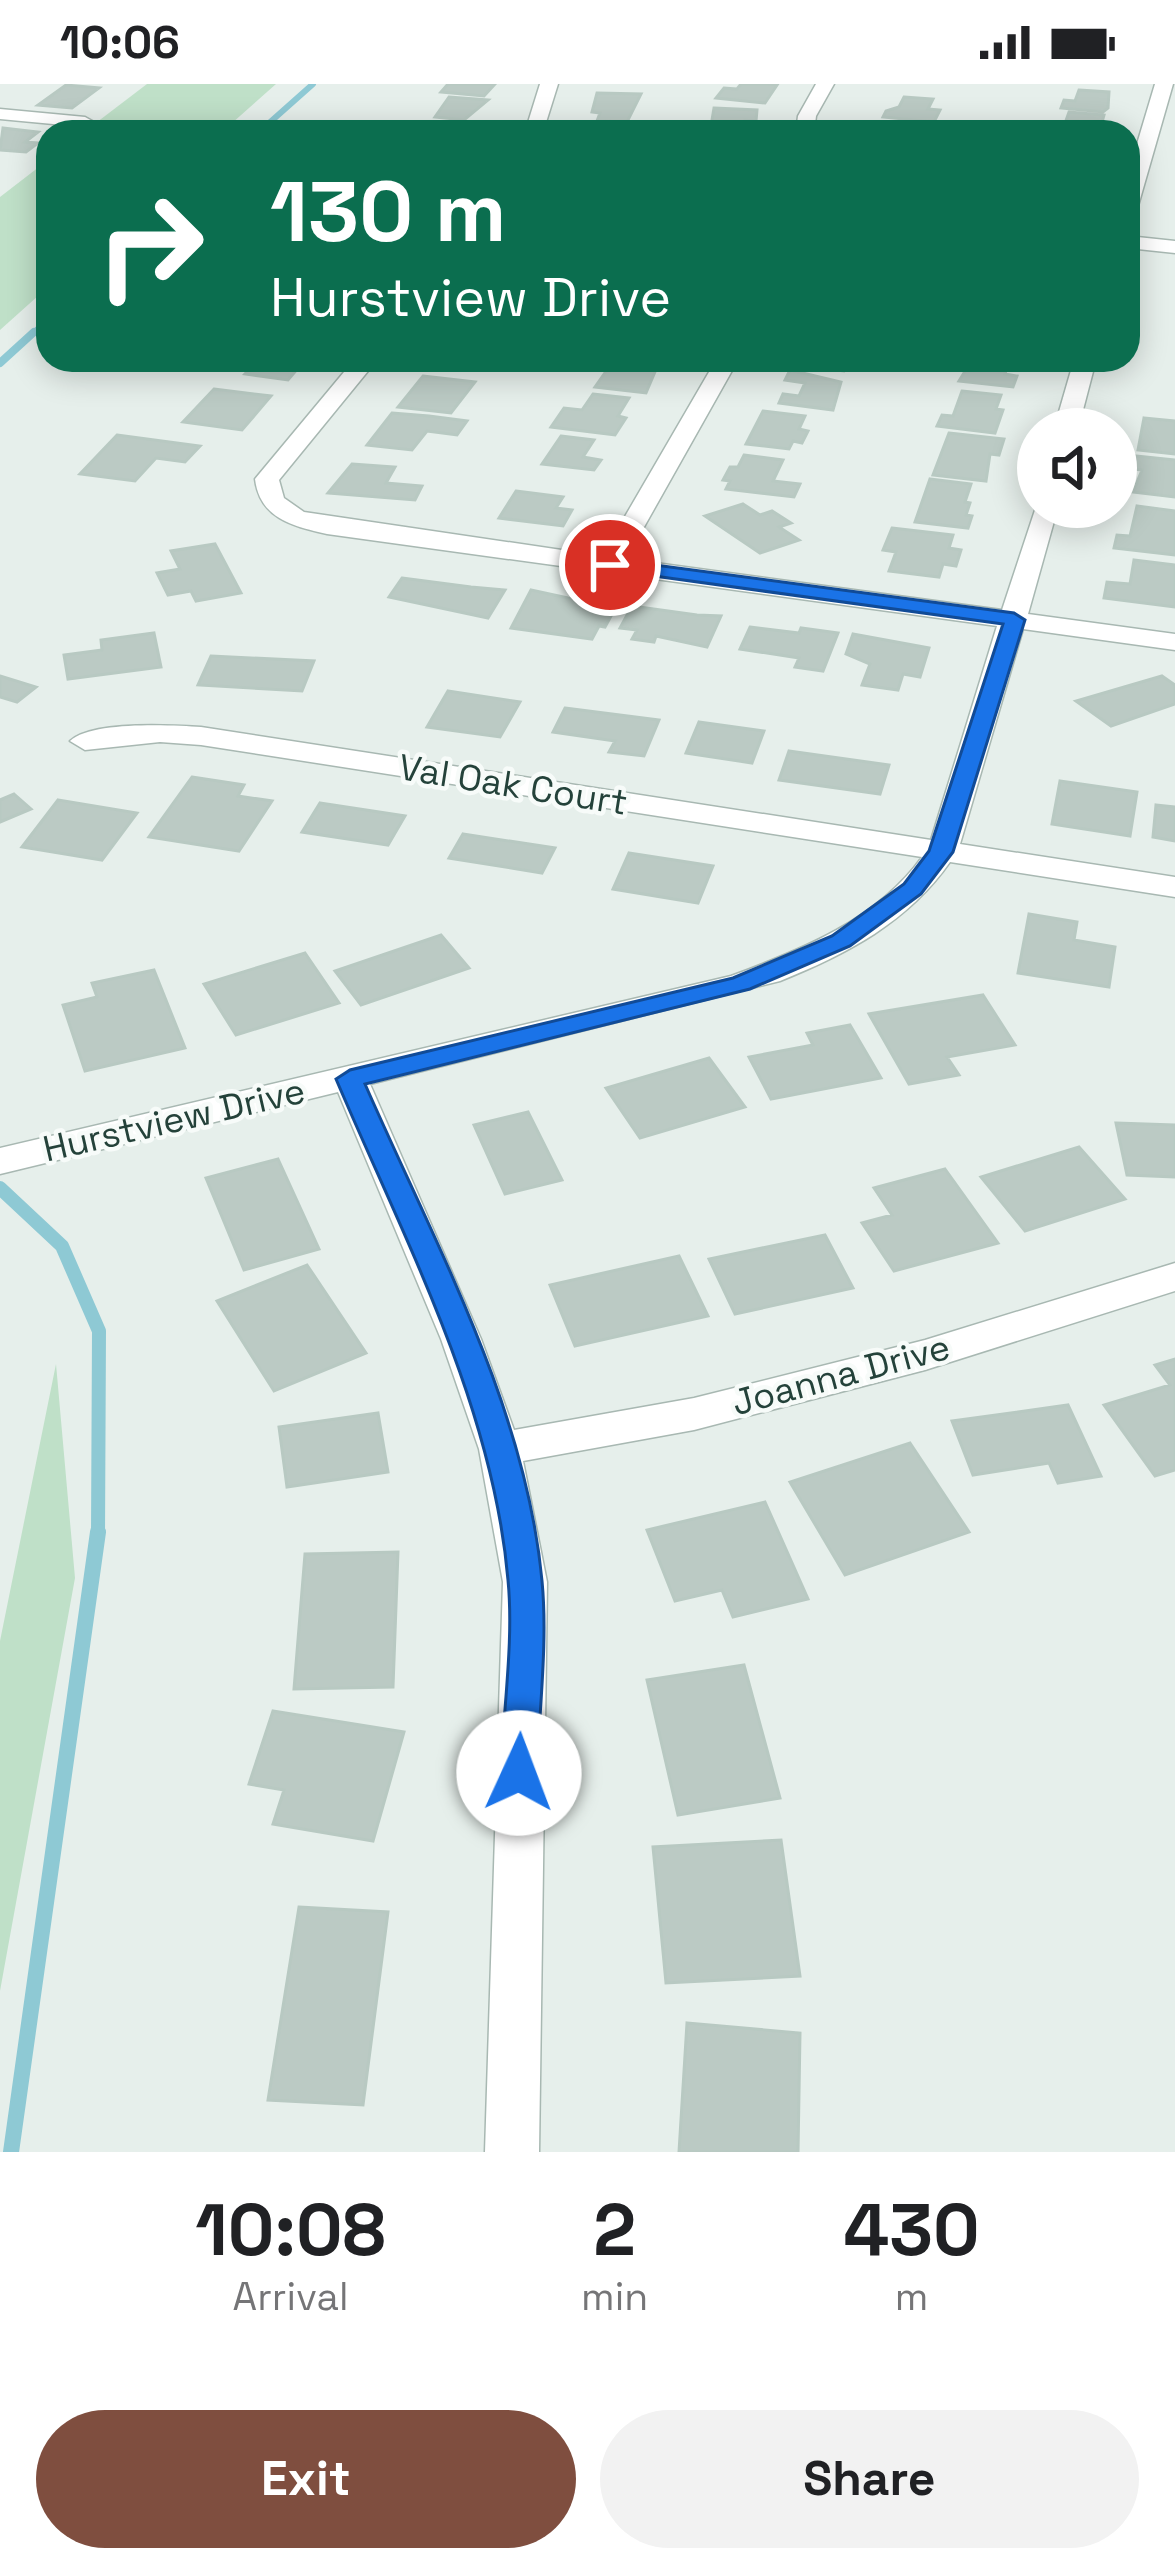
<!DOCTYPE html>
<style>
:root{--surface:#fff;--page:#f2f2f2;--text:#202124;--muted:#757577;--accent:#7f4e3f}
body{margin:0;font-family:"Space Grotesk",sans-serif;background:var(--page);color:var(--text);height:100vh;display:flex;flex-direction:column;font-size:45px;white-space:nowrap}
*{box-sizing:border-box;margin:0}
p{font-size:39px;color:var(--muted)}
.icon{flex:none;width:66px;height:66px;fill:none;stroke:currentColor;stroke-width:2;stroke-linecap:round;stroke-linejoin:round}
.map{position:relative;height:2068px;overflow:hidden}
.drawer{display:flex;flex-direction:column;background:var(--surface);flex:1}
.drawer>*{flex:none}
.guide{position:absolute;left:36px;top:36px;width:1104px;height:252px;border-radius:36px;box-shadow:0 6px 30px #0003;background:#0b6e4f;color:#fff;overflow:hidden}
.fabs{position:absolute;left:1017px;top:324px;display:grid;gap:24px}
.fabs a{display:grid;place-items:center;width:120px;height:120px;border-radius:50%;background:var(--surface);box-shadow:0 6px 30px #0003;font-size:60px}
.pin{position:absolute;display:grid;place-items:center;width:102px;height:102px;color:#fff;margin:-51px;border:6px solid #fff;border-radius:50%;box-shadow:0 3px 12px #0007}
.me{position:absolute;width:132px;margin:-66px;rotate:2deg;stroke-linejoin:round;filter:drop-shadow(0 0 9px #0008)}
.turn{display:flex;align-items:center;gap:42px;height:252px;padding:0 36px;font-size:54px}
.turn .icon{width:156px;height:156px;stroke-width:2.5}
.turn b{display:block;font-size:84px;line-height:102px}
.eta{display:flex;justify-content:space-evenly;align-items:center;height:204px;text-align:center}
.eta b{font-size:72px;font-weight:800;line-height:84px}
.primary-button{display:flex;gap:24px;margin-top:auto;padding:24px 36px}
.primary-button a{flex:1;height:138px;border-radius:72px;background:var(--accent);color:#fff;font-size:48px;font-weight:800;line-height:138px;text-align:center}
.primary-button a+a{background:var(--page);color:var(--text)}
.status{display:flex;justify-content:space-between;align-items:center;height:84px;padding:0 60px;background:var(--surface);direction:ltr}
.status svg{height:33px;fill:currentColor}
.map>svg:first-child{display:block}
.green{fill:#bfe0c8}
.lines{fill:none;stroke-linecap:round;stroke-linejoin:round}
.stream-far3{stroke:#8ec9d4;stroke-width:6}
.stream-far2{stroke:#8ec9d4;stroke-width:8}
.stream-far1{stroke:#8ec9d4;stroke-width:14}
.stream{stroke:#8ec9d4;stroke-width:16}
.building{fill:#bbcac4;stroke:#b8c9c2;stroke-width:3}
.minor-casing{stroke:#a8b8b2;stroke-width:3}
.minor{fill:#fff;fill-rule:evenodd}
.route{fill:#1a73e8;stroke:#114b97;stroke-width:3}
.labels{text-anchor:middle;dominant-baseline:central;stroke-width:9;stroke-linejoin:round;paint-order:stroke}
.street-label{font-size:36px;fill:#24423a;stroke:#f7fbf9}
</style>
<div class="status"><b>10:06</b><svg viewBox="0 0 49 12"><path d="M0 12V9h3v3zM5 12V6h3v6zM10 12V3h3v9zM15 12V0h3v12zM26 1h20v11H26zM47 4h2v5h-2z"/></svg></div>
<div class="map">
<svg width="1175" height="2068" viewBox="0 0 1175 2068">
<rect width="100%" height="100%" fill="#e6efeb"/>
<path class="green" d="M147,0H276L222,48H84Z
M48,76V203L0,246V113Z
M56,1280L75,1494L0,1907V1557Z"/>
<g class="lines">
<path class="stream-far3" d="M259,48L313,0
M31,251L48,236"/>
<path class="stream-far2" d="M0,279L34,248"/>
<path class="stream-far1" d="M0,1104L62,1162L99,1247L98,1451"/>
<path class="stream" d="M11,2068L98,1448"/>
</g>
<path class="building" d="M448,0H495L484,12L441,8Z
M741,0H768L777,1L765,19L716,14L724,4L737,5Z
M66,1L99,4L72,24L38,21Z
M1079,6L1109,8L1108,24L1103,28L1061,24L1064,16L1075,17Z
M597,9L641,10L627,38L597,37L600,29L592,28Z
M449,13L488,16L464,36L435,33Z
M904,13L933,15L928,25L940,26L934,38L883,33L886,27L899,23Z
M714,24L757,26L756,37L745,36L744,43L711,42Z
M1069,28L1104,31L1102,38H1095L1097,48H1062Z
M3,44L38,48L25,58L38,59L26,68L0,66Z
M258,276H305L288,296L245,290Z
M614,276H660L646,309L595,303Z
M790,276H843L850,277L844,287L787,280Z
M972,276H1009L1005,290L1017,292L1013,303L959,297Z
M790,286L841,298L833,326L779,319L783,310L799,312L805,299L785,296Z
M423,292L475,298L451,329L398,323Z
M214,305L271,312L242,346L183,338Z
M962,307L1001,311L996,325L1003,326L995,349L937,342L942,331L953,332Z
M593,310L629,314L618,332L626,334L615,351L551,343L564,324L582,326Z
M763,327L805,332L799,345L808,347L802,359L793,357L789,365L746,360Z
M392,329L429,332L467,337L457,351L427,347L412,366L367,361Z
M1144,334L1175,337V370L1138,366Z
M949,349L1004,355L999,371L990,370L986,397L933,391Z
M117,351L200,362L185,378L156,374L135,397L80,390Z
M561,352L594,356L583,373L601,376L594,386L542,380Z
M744,371L783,376L773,397L800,400L794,413L726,405L730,397L723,396L730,383H738Z
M1136,372L1175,376V413L1133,408L1142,386L1133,385Z
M352,380L395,383L386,399L422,402L415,416L328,409Z
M930,395L971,400L965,418L970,419L966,431L972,432L968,444L915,438Z
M516,407L563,413L556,424L572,426L563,442L499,434Z
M743,420L760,431L772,427L791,439L779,443L799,456L760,469L705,432Z
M1137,422L1175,427V471L1114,464L1117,451L1130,452Z
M892,444L953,451L949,464L961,466L956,482L943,480L939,493L889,487L896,468L883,466Z
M215,460L241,509L196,517L191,507L168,511L157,489L180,485L171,467Z
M1134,476L1175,481V523L1104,514L1107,498L1130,500Z
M402,494L471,503L505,506L488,534L389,513Z
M531,506L568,514L617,521L605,543L599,542L592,555L511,544Z
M632,522L697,531L721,532L707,563L656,552L654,558L632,555L637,546L620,544Z
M750,543L799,549L801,544L838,549L823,587L795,583L799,574L740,565Z
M154,549L161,583L68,595L64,571L102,566L101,556Z
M853,550L929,564L920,593L903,590L898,606L862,601L870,580L846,570Z
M211,572L314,577L302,607L198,601Z
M0,592L36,603L17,618L0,613Z
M1162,592L1175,601V620L1111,642L1076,617Z
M448,607L520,618L500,653L427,643Z
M565,624L659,636L644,672L609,668L615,657L553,648Z
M699,638L764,647L752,679L686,669Z
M789,667L889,681L880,710L779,696Z
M192,693L244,701L238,712L272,717L239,767L149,753Z
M1060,697L1137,708L1130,752L1052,740Z
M14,710L31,725L0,738V716Z
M58,716L137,729L102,776L22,763Z
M320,719L405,732L388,761L302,748Z
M1156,721L1175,723V757L1153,753Z
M463,750L555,764L542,789L449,774Z
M629,769L713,782L698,819L613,805Z
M1029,830L1077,838L1074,856L1115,863L1109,903L1018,889Z
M441,851L469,884L361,921L335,887Z
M305,869L339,919L236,951L204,900Z
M154,886L185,964L85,987L63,921L97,913L92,899Z
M983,911L1015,961L947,973L959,991L909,1000L869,930Z
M850,941L881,994L771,1015L749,973L813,961L807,949Z
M709,974L745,1023L640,1054L606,1004Z
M528,1028L562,1096L505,1110L474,1041Z
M1116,1039L1175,1041V1093L1127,1091Z
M1079,1063L1125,1115L1025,1147L981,1093Z
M278,1075L319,1165L244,1186L206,1094Z
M945,1085L998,1159L894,1187L862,1139L892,1131L874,1104Z
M825,1151L853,1204L735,1230L709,1175Z
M679,1172L708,1232L575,1262L550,1201Z
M307,1181L366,1269L274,1307L217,1217Z
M1175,1275V1386L1155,1392L1104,1321L1170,1301L1155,1281Z
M1068,1321L1101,1392L1058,1399L1049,1379L973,1391L952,1337Z
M378,1329L388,1388L287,1403L279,1343Z
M910,1359L969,1448L845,1491L790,1398Z
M765,1418L808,1515L733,1533L722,1506L675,1517L647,1446Z
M398,1468L393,1603L294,1605L305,1470Z
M744,1581L780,1714L678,1731L647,1596Z
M273,1627L404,1648L373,1757L273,1740L284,1706L249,1700Z
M781,1756L800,1892L666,1899L653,1763Z
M299,1823L388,1828L363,2021L268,2016Z
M687,1939L800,1949L798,2068H679Z"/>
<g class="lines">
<g class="minor-casing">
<path id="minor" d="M540,0H558L543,48H525Z
M816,0H834L816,32L814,48H796L798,32Z
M1155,0H1173L1138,122L1128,128V90Z
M0,25L85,33L94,38L85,43L0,35Z
M1128,152L1175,157V169L1128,164Z
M354,276H377L279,396L284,414L304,428L602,472L716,276H738L626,475L1002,526L1038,417V423H1058L1028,530L1175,550V566L1023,545L960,760L1175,793V813L950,778C908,838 847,870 780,897L370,1000L481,1255L514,1346L694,1314L925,1256L1175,1179V1207L925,1286L694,1346L523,1377L547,1498L539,2068H485L503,1498L479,1365L441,1255L338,1008L0,1090V1064L731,892C801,866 877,836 922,773L201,661L160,658L85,666L70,657C91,637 171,641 201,643L931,756L997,542L327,450C293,442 260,435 255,395Z
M1074,276H1096L1078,345H1054Z"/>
</g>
<use href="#minor" class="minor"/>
</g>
<path class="route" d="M610,475L1014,529L1025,536L953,768L921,810L850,862L750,905L365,1000C434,1158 526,1323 542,1497C548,1559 539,1626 537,1689L532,1700L519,1705L506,1700L501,1689C503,1626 514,1558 508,1496C493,1321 404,1155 336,995L350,986L733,894L832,852L904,800L929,767L1003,540L603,485V476Z"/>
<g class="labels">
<g class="street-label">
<text transform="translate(513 701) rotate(9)">Val Oak Court</text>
<text transform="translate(174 1036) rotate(-13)">Hurstview Drive</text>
<text transform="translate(841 1291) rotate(-15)">Joanna Drive</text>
</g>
</g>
</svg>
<div class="fabs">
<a><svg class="icon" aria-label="sound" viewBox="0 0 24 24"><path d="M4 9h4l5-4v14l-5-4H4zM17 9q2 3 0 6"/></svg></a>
</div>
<div class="pin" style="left:610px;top:481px;background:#d93025"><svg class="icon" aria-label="arrive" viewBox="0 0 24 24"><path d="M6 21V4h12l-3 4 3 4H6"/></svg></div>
<svg class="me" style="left:519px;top:1689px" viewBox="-20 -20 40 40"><circle r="19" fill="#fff"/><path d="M0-13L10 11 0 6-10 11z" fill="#1a73e8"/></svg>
<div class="guide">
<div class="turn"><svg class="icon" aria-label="right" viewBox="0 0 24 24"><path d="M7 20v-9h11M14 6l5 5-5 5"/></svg><div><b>130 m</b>Hurstview Drive</div></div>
</div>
</div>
<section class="drawer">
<div class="eta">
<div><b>10:08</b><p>Arrival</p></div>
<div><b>2</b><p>min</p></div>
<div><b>430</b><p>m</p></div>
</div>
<div class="primary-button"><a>Exit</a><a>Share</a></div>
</section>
